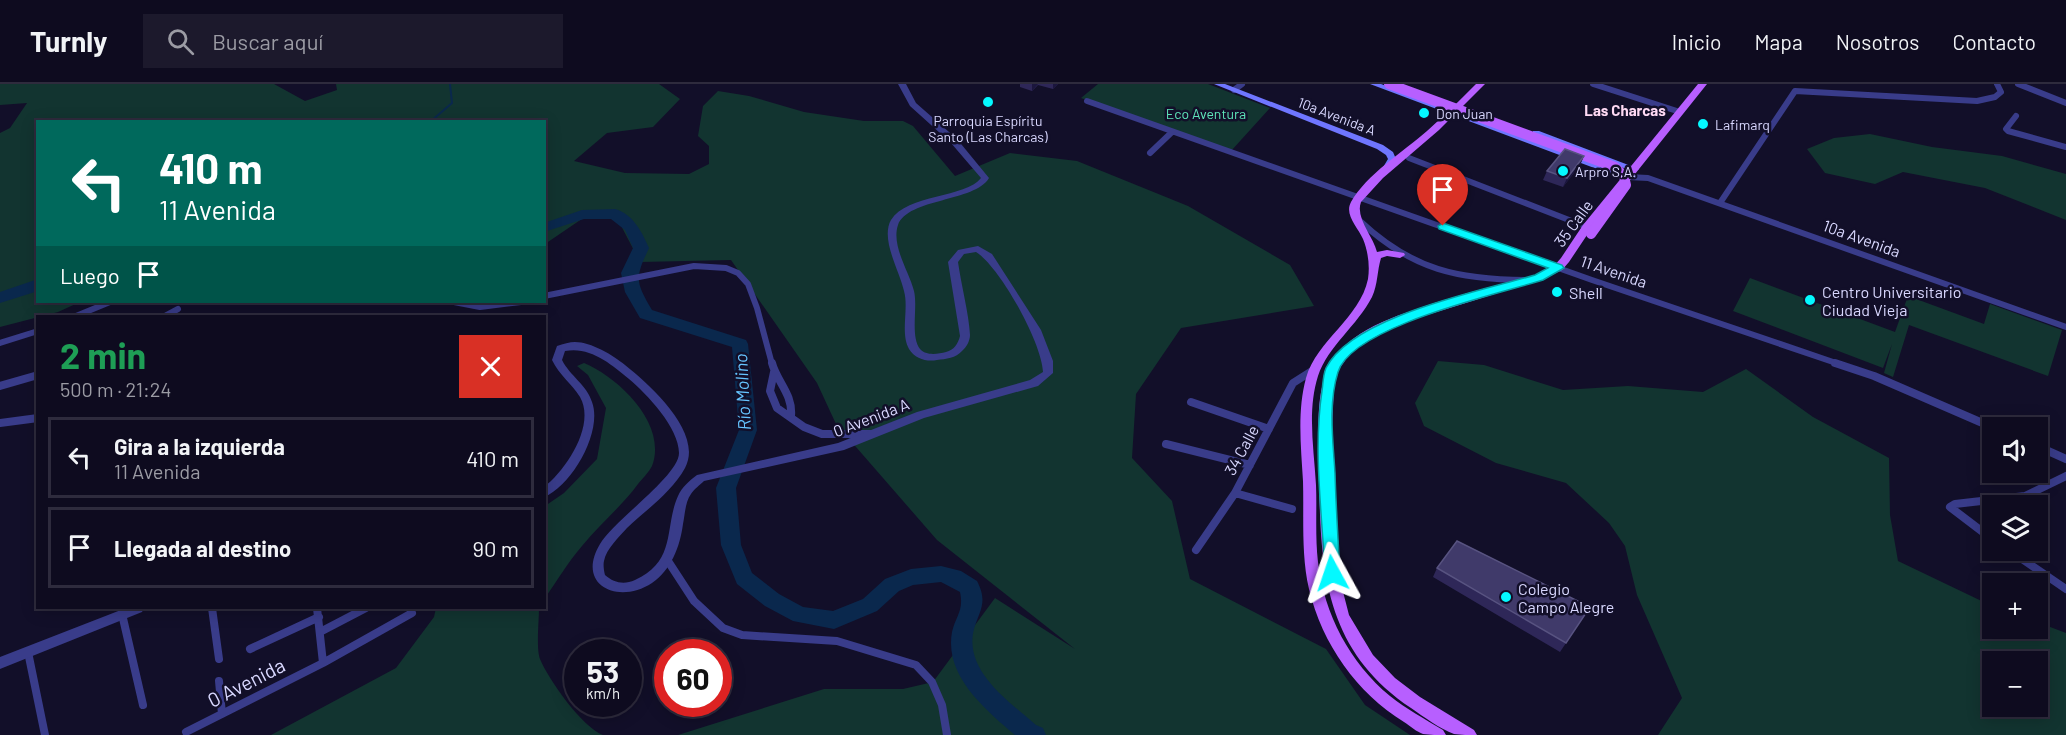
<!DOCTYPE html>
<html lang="es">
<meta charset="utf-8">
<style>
:root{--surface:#0e0b1f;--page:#1c192c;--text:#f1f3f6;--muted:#9b9ba4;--line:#2e2b3d}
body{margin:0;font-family:Barlow,sans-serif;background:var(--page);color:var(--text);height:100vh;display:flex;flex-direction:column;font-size:22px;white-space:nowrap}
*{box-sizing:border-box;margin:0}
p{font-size:20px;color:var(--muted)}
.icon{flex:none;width:33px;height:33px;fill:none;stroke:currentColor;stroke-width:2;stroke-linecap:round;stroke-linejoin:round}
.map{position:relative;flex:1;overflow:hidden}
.panel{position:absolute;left:36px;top:231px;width:510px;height:294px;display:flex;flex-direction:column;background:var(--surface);border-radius:0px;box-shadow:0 3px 15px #0003,0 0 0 2px var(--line)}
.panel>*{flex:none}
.guide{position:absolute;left:36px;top:36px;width:510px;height:183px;border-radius:0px;box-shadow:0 3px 15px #0003,0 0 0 2px var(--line);background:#00695c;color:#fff;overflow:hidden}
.fabs{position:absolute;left:1982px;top:333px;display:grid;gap:12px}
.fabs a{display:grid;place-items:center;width:66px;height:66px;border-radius:0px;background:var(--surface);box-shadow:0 3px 15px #0003,0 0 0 2px var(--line);font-size:30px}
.speed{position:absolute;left:564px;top:555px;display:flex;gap:12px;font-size:30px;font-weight:700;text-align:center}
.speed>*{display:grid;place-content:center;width:78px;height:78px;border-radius:50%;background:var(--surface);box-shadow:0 3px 15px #0003,0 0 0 2px var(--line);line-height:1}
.speed small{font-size:15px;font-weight:400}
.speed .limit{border:9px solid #d22;background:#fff;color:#111}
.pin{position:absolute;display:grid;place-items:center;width:51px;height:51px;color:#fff;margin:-62px -26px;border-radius:50% 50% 50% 0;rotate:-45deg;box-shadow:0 0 6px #0007}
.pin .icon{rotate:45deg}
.me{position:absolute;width:66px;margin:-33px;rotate:355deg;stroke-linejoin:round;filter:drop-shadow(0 0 4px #0008)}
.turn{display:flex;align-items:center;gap:21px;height:126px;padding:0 24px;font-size:27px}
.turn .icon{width:78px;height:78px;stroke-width:2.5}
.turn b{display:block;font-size:42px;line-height:51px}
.then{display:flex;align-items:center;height:57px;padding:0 24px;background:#0003;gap:12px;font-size:22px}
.round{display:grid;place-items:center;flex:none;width:63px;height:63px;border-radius:0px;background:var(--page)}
.overview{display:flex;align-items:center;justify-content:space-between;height:102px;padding:0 24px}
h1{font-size:36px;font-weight:700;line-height:45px;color:#1e9e55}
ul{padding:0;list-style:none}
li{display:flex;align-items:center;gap:18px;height:81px;margin:0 12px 9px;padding:0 12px;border:3px solid var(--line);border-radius:0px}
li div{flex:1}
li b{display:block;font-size:22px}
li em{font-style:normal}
header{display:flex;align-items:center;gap:36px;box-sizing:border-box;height:84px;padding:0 30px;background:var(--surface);border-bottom:2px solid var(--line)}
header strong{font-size:28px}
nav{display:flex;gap:33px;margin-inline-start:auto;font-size:21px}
.search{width:420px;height:54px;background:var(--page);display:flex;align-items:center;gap:15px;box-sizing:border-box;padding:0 21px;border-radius:0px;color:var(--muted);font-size:22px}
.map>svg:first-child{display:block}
.green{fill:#123430;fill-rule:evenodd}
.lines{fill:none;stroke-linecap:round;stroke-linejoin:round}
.stream{stroke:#0a284d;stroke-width:2}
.river{fill:#0a284d;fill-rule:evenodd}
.minor-far1{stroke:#393c8a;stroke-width:6}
.minor{stroke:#393c8a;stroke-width:8}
.tertiary{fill:#393c8a;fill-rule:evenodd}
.secondary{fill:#6f76ff;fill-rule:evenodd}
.primary{fill:#b75fff;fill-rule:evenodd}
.primary-bridge{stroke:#b75fff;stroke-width:10}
.wall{fill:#2e2758}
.shaded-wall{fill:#1b163d}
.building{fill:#403a6a;stroke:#585381;stroke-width:1.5}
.route{fill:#04f9ff;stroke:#03a2a6;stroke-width:1.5}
.poi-dot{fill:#04f9ff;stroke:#120f29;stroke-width:2}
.labels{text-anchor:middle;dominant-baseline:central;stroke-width:5;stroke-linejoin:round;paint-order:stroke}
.far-park-label{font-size:14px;fill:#5ee5b9;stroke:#120f29}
.far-poi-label{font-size:14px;fill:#d9d8ff;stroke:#120f29;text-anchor:start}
.far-street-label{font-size:14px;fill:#d9d8ff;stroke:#120f29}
.far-neighbourhood-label{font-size:15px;font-weight:bold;fill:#ffdaf4;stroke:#120f29}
.street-label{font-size:16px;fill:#d9d8ff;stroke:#120f29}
.poi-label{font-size:16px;fill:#d9d8ff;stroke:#120f29;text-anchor:start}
.water-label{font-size:18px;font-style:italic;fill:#66c4ff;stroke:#120f29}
.near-street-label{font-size:20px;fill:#d9d8ff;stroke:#120f29}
</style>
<header>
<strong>Turnly</strong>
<div class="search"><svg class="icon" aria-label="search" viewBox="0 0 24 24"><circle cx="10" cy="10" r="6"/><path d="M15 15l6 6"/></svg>Buscar aquí</div>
<nav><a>Inicio</a><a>Mapa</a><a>Nosotros</a><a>Contacto</a></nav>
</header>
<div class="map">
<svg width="2066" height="651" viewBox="0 0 2066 651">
<rect width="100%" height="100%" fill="#120f29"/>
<path class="green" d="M0,0H274L305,17L337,6L336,0H659L680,15L653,43L607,49L574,77L625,89L689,90L709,80V62L698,52L703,22L718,7L749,12L804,28L864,37H903L913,42L955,92L1010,69L1077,77L1188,122L1290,181L1314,222L1181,244L1136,310L1132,374L1172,417L1190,495L1326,565L1365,621L1410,651H678L824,605H903L933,598L995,514L1075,565L937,456L836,340L817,299L731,176L640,178L615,130L595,126L545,160L544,38H38V218H80L58,228L0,243V49L10,44L27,19L0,21Z
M1098,0H1208L1270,24L1231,67L1081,14Z
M1870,50L1932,63L2002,72L2066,90V136L1985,104L1903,88L1875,100L1825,89L1807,65L1834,54Z
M1750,194L1895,248L1908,212L1984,240L1990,220L2062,246L2048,292L1909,241L1893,293L1884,289L1892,260L1883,284L1733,227Z
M1438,277L1484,281L1563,306L1628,302L1703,308L1746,285L1813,333L1889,374L1890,431L1898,477L1992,522V544H2037V538L2066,549V651H1658L1682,614L1637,511L1625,462L1609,439L1566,399L1496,379L1424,342L1415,319ZM1992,578H2037V622H1992Z
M584,279C618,293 668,340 652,382C649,388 642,395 638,400C621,423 600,440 582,462C568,478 557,497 545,514V422L564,409L597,375L606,324L588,291L577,282Z
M436,524H539C539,537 536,564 540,575C548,595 583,644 603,651H271L396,584L434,533Z"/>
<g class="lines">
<path class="stream" d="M430,38L452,19L450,0"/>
<path class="river" d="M615,125C633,130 642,148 649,164C635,194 635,197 652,226L746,256L748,260L757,346L736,404L741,461L752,489L779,510L803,523L833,527L863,515L885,495L911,485L941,482L961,487L977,497C988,518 980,526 974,545C963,587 1010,618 1036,641L1043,644L1046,651H1015C986,626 944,592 952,548C956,531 964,527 960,508L941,498L913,501L899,507L877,527L834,545L793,537L765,522L737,500L721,461L716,404L739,346L732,263L640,234L625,208L621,189L633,164L625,146L611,135H584L544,148V139L582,126Z
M38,195V207L0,219V208Z"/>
<path class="minor-far1" d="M1593,0L1680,28
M2018,0L2066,19
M1234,6L1242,0
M1087,17L1592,196L1839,280
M2016,32L2006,45L2008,47L2066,63
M1150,69L1172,48
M1409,74L1587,143
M1628,93L1648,94L2066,243
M1720,119L1795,7L1977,17L1995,13L2001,8L1997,0
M1360,137C1412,186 1459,196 1529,196
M544,212L694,182L726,184L738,189L748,200L757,224L772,280
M454,218L480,223L521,218
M76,232L110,218
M165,232L178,225
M0,259L38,247"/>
<path class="minor" d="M772,279C777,298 793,310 791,332
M1835,279L1874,292L1994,344
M774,288L770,307L777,324L804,343L822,350H870
M0,302L38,291
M1191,318L1269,345
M0,339L38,334
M1166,360L1250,381
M2037,362L2066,375
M1235,409L1292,425
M1992,455L1950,423L1955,420L2025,412L2066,392
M1196,466L1235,409L1293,299L1315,285
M2009,466L2066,505
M666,474L694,517L723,544L742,551L837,557L916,581L932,598L942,621L947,651
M212,524L219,575
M317,524L323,579
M122,530L143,621
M320,548L366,524
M250,565L319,533
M28,568L45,651
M219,597L222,630
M186,648L323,579L412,529"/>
<path class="tertiary" d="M898,0H906L916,19L957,55L989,94C975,118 908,114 898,141C891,162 909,187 914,207C918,223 910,252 920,265C926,272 938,270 946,268C954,266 958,260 960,252L948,178L958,166L978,162L992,170L1041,246L1053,277V289L1038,302L924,334L844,366L704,397C700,401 694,405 691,410C685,418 685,431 683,440C680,463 671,486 652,499C619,521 575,502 600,460C614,436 679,392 679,369C679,344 647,310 629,295C611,280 590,262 565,267L562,276C570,292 587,301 592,318C603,347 572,402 544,413V403C566,386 596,341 580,313C572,300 559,291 552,276L557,262C563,260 570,258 575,258C591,258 613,271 625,281C650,301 704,349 685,384C672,408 646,426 627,444C619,453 606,465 604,477C603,481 604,487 605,491C614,499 624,501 635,496C677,477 664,443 678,412C682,403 689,397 697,391L838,359L917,328L1030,296L1043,288C1042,259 1000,183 976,168L964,170L958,178C961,200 969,230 970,251C970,256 967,263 962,267C956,274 946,275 937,276C927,278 915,275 909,265C900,249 909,225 904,207C900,188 880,155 891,136C907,110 966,114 981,94L951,59L910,22Z
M126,524H144L142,528L0,585V573Z"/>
<path class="secondary" d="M1214,0H1225L1383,61L1393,68L1396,75L1389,87H1383L1382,85L1388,75L1386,71L1377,65Z
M1370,0H1381L1620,89L1619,91H1613Z
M1533,47H1539L1639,85L1635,88L1632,87L1533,51Z"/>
<path class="primary" d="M1476,0H1485L1439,46L1383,94L1361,118C1355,134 1373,152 1377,168L1387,166L1404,169L1405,171L1400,174L1387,172L1381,174C1377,187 1378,200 1372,213C1357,242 1328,262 1318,292C1307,327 1314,365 1316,401C1317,427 1315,453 1318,478C1324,530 1350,579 1390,612C1406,625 1425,635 1443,646L1446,651C1439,651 1429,651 1423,650C1417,648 1410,642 1404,638C1357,609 1322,560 1309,505C1301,470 1304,433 1303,397C1301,363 1297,327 1306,294C1317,256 1360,234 1368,195C1370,182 1368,167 1363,155C1358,143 1344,131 1351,118C1366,91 1404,67 1427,47C1444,32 1460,16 1476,0Z
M1698,0H1707L1591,145L1569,178L1562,186L1543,195L1401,239L1383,247L1365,258L1349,271L1339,285L1334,302L1331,361L1334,434L1340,496L1349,531L1373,571L1395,594L1420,613L1474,646L1477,651C1470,651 1460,651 1454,650C1440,645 1424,633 1411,624C1320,563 1320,477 1319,378C1319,345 1314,299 1336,272C1363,237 1413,227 1453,215C1480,207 1508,199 1535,191L1554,182L1561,174L1583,141Z"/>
<path class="primary-bridge" d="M1389,0L1615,83L1624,92L1626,101L1591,150"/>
</g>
<path class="wall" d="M1020,0H1058L1053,5L1038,1L1032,7L1020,3Z
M1584,72L1580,81L1563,103L1543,96L1547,87Z
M1437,484L1590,523L1560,568L1433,493Z"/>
<path class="shaded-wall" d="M1032,0H1038L1032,7Z
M1053,0H1058L1053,5Z
M1584,72L1580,81L1563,103L1567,94Z"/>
<path class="building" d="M1565,65L1584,72L1567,94L1547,87Z
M1457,457L1590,523L1566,559L1437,484Z"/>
<path class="route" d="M1443,139L1562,181L1564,184L1543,196C1499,210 1352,242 1338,288C1328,320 1333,356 1335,389C1336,422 1338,456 1340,489L1338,494L1332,496L1327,494L1325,489C1322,429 1313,366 1322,307C1323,300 1323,291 1326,284C1352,232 1481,207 1535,191L1548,184L1439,145L1438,142Z"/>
<g class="poi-dot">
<circle cx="988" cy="18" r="6"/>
<circle cx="1424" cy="29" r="6"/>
<circle cx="1703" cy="40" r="6"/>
<circle cx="1563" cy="87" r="6"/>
<circle cx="1557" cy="208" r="6"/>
<circle cx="1810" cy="216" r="6"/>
<circle cx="1506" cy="513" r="6"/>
</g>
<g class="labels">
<g class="far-park-label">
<text x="1206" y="29">Eco Aventura</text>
</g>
<g class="far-poi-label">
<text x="1436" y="29">Don Juan</text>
<text x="988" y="36" text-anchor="middle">Parroquia Espíritu<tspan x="988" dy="16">Santo (Las Charcas)</tspan></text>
<text x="1715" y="40">Lafimarq</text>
<text x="1575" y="87">Arpro S.A.</text>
</g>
<g class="far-street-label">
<text transform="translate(1337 32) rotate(21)">10a Avenida A</text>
</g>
<g class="far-neighbourhood-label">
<text x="1625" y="26">Las Charcas</text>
</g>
<g class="street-label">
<text transform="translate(1573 139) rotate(-54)">35 Calle</text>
<text transform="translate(1862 154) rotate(20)">10a Avenida</text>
<text transform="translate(1614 187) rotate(19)">11 Avenida</text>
<text transform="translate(871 333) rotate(-21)">0 Avenida A</text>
<text transform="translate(1241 366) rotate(-62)">34 Calle</text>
</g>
<g class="poi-label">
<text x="1822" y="207">Centro Universitario<tspan x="1822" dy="18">Ciudad Vieja</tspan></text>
<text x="1569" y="208">Shell</text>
<text x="1518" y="504">Colegio<tspan x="1518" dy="18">Campo Alegre</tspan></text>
</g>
<g class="water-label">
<text transform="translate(742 308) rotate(-93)">Río Molino</text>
</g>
<g class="near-street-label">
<text transform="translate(246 598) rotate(-27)">0 Avenida</text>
</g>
</g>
</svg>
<div class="fabs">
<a><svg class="icon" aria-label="sound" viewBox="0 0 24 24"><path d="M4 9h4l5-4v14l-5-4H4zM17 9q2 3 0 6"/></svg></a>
<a><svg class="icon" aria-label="layers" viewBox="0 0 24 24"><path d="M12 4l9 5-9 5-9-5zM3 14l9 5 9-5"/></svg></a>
<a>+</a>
<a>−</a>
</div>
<div class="speed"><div>53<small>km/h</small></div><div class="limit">60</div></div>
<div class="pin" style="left:1443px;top:142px;background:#d93025"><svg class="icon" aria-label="arrive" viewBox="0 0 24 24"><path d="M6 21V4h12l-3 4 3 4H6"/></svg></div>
<svg class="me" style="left:1332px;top:489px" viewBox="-20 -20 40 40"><path d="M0-17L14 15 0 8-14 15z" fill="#04f9ff" stroke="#fff" stroke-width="4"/></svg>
<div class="guide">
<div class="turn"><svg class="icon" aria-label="left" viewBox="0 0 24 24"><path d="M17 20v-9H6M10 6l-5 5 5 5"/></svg><div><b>410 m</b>11 Avenida</div></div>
<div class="then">Luego<svg class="icon" aria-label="arrive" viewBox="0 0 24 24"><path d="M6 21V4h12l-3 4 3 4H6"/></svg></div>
</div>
<section class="panel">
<div class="overview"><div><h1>2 min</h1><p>500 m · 21:24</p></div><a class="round" style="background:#d93025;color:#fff"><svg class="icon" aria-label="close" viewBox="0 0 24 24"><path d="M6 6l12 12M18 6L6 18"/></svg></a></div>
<ul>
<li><svg class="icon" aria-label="left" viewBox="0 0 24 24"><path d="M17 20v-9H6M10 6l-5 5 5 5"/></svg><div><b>Gira a la izquierda</b><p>11 Avenida</p></div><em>410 m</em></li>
<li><svg class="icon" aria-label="arrive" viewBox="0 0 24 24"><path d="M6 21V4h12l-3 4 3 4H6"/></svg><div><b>Llegada al destino</b></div><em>90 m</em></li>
</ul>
</section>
</div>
